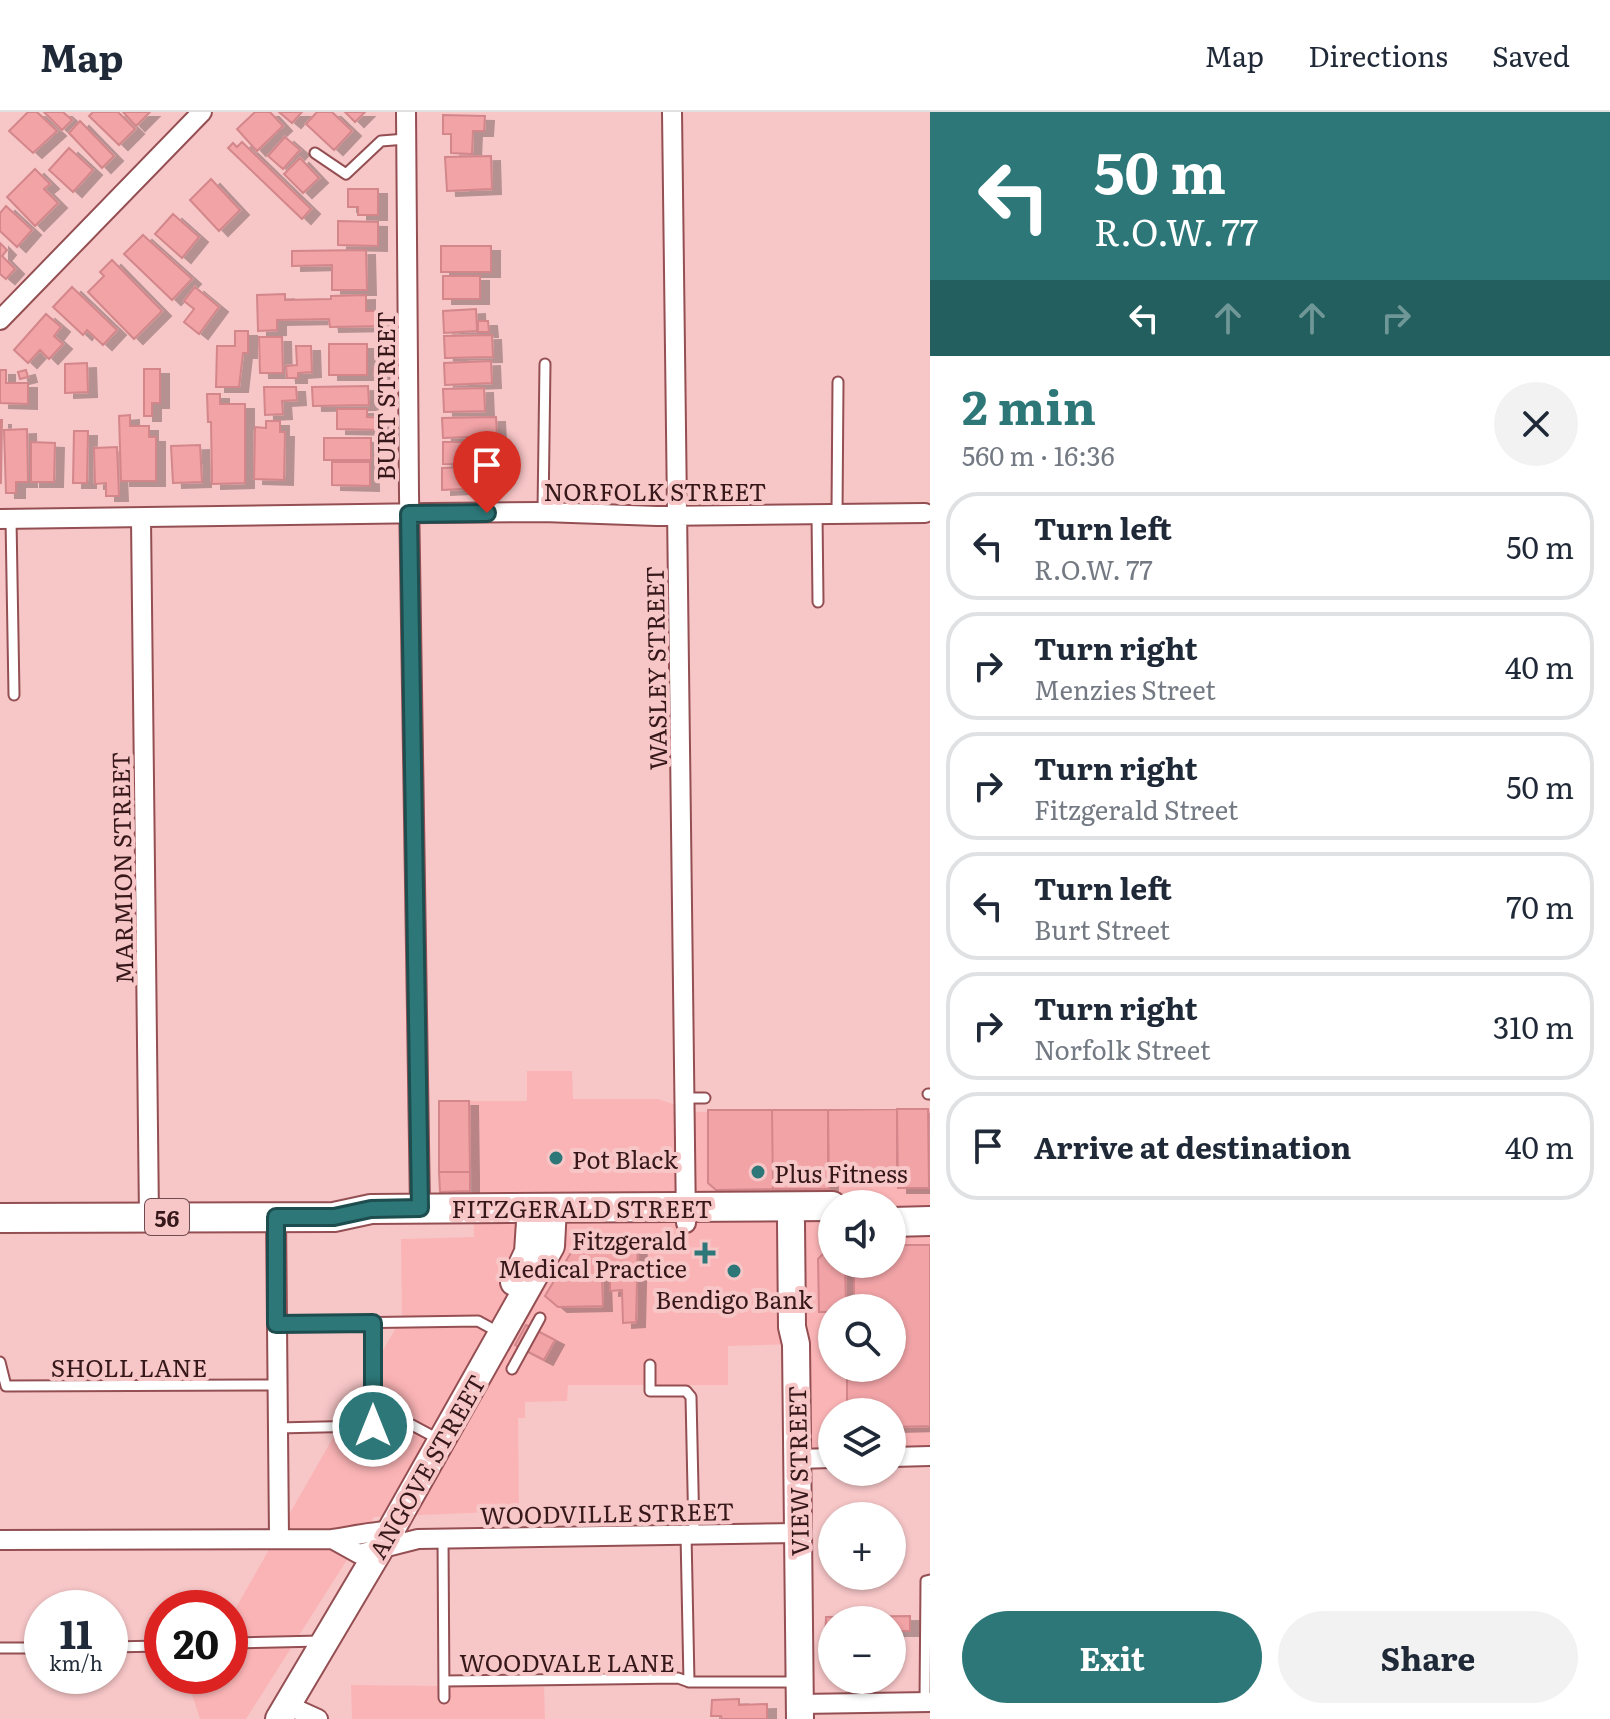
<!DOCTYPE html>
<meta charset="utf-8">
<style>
:root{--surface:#fff;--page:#f2f2f3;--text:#1f2937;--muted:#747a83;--line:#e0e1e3;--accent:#2d7778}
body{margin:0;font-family:Literata,serif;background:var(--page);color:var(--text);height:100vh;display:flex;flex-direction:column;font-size:30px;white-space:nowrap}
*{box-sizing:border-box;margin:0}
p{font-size:26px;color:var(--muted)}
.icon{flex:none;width:44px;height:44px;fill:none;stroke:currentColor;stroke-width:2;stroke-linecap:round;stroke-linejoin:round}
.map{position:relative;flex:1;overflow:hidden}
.details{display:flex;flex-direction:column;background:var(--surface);width:680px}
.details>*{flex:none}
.hud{background:#2d7778;color:#fff;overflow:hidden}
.tools{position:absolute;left:818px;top:1078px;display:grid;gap:16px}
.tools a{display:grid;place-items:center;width:88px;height:88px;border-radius:50%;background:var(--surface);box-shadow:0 2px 6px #0004;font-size:40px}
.speed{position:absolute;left:24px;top:1478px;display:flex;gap:16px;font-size:40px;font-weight:700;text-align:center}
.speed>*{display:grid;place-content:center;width:104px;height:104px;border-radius:50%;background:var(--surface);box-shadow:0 2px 6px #0004;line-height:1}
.speed small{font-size:20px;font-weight:400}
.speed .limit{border:12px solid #d22;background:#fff;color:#111}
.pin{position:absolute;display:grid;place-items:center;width:68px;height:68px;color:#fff;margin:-82px -34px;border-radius:50% 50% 50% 0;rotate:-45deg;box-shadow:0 0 8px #0007}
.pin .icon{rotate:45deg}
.me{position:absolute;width:88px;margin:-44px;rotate:0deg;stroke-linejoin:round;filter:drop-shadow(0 0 6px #0008)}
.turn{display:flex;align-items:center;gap:28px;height:168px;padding:0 32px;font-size:36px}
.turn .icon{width:104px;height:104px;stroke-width:2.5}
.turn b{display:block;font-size:56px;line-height:68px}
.lanes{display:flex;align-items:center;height:76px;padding:0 32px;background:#0003;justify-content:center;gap:40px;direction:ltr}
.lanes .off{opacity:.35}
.round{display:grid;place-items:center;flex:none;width:84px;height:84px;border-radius:42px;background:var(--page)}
.head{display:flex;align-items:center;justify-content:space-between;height:136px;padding:0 32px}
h1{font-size:48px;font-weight:700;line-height:60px;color:var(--accent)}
.button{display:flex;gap:16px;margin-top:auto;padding:16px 32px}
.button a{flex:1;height:92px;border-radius:48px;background:var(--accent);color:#fff;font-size:32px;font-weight:700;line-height:92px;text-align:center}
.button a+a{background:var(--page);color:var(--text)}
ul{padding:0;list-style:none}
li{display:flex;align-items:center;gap:24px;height:108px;margin:0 16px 12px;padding:0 16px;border:4px solid var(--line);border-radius:32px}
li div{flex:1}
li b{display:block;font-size:30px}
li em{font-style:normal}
header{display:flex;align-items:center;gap:48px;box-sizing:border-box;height:112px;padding:0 40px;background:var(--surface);border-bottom:2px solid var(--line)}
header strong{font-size:38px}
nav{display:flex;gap:44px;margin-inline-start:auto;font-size:28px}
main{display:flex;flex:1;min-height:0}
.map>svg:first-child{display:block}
.built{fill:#fbb4b6;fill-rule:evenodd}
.building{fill:#f1a3a6;stroke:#d3878b;stroke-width:2;filter:url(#shadow)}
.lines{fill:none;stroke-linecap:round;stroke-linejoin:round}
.lane-casing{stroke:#944f53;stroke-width:13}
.street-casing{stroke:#944f53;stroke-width:22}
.secondary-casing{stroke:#944f53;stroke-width:30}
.primary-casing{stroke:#944f53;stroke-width:32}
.lane{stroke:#fff;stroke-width:9}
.street{stroke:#fff;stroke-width:18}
.secondary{stroke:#fff;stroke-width:26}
.primary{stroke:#fff;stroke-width:28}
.route-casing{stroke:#1d4d4e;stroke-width:20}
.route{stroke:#2d7778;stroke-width:14}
.poi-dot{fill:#2d7778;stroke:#f7c6c7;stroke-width:3}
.labels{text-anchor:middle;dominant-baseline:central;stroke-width:8;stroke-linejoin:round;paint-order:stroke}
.shield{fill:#f7c6c7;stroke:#704c4e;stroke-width:2}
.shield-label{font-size:22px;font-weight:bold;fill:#36181a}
.street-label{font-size:24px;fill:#36181a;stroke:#f7c6c7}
.poi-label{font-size:24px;fill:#36181a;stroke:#f7c6c7;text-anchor:start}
</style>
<header>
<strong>Map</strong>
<nav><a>Map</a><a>Directions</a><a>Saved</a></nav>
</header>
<main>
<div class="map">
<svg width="930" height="1607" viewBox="0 0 930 1607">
<defs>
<filter id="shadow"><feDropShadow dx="9" dy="5" stdDeviation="0" flood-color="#0004"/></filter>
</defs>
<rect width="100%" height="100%" fill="#f7c6c7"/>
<path class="built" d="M527,959H572L573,987H658L697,1000L930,997V1344L892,1345V1300H832V1346L797,1347L795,1232L728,1234V1273H568L567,1289L525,1290V1306H518L519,1399L374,1405L246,1607H200L190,1576L197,1564H230V1506L402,1205L401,1127L474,1125L469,989H527ZM832,1092H892V1152H832ZM832,1196H892V1256H832Z
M351,1573L544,1575L545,1607H352Z"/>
<path class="building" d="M28,0H37L57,19L33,41L9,19Z
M44,0H63L72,8L62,18Z
M93,0H118L135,17L119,33L89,4Z
M123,0H150L136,14Z
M255,0H270L283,14L257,39L237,17Z
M279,0H302L292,11Z
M317,0H332L352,19L334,38L306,12Z
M345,0H365L355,10Z
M443,3L485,4L484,19H473L472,42L451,41V22H443Z
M80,9L114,44L102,56L69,21Z
M285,25L300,38L283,57L268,44Z
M242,30L311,97L302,107L228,36L233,31L237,35Z
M69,36L93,58L73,80L49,58Z
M491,44L492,77L447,79L445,45Z
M300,46L319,66L303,81L284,62Z
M35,57L50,72L44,77L58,91L35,114L7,85Z
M211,67L240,98L219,119L190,88Z
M348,77H378V103H358V95H348Z
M6,94L32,118L17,135L0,119V101Z
M173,102L199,125L182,146L155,122Z
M338,109L378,110V134L338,133Z
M143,123L192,167L172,188L124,142Z
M0,131L7,138L2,144L15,157L6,167L0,162Z
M441,134H491V160H441Z
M366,138L367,178H332V153L292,154V139Z
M112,148L162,199L134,227L88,180L104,164L100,160Z
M443,164H480V187H443Z
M72,175L117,218L103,233L87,218L83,223L53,195Z
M195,175L219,195L199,222L184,210L194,197L184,189Z
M285,182V188L331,187V184L366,183V199H383V214L330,215L329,207L277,208V218L258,219L257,183Z
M476,197L477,219L444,221L443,199Z
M46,202L61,215L54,224L63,232L49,247L40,238L28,251L14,238Z
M478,209H488L489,220H478Z
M235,219H248V241H243L239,275H216L217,234H235Z
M492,223L493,245L445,246L444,224Z
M259,225H282L283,261H260Z
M329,232H367V263H329Z
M296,234H311L312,260L298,261V266H287L286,254L297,253Z
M491,249L492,271L445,273L444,251Z
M87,251L88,280L65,281V252Z
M384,253L385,264L375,265L374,255Z
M144,257H160V291H152V304H144Z
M0,258H6V271H28V292L0,291Z
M26,258L28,265L20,267L18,260Z
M368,274L369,293L313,294L312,275Z
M264,275H296L297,288L282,289L283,302L265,303Z
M484,276L485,299L444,300L443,277Z
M207,282H220V292H245V371L212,372L211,310H208Z
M337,297H367V305L385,306V318L337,317Z
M130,303V314H149V325H156V369H121L119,304Z
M496,305L497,324L443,326L442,306Z
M0,308H2L1,371H0Z
M266,309H280V320H285L284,368L254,367L255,315L266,316Z
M27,317L28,370H16V381H6L4,318Z
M74,319H88L87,371H73Z
M324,326H371V348H324Z
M31,330L55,331L54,370H31Z
M443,330H495V353L443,352Z
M200,333L202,370L173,371L171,334Z
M117,335L119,384H106V371L95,372L94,336Z
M332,350H370V374L332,373Z
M489,354L490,368H483V376L442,378V356Z
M439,989H469L470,1060H439Z
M897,997H928L929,1076H898Z
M897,997V1066L828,1067V998Z
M708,998H772L773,1077L716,1078L708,1071Z
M772,998H828L829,1077H773Z
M439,1060H470V1079L440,1080Z
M638,1128L636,1210L623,1211L622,1178L610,1179V1165L602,1166L603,1194L558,1195L545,1184L578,1129Z
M892,1133H930V1314L892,1315V1300H847V1256H892V1196H854V1152H892Z
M826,1139H832V1152H845L846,1196H832V1200H819L818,1147Z
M526,1213L555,1228L544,1248L515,1233Z
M910,1504V1519H892V1508H832V1530H825L826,1505Z
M828,1534H832V1562H827Z
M739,1587V1593L767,1592V1607H722L721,1604H711L712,1588Z"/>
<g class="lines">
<g class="lane-casing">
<path id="lane" d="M315,41L346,62L381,29L406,27
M543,400L545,252
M817,402L818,490
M837,402L838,270
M11,407L14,583
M928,982H930
M684,986H705
M276,1212L478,1209L489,1215
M0,1250L6,1274L277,1273
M650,1253V1279H686L691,1285L694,1422
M512,1257L540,1206
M373,1314V1211
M277,1316L412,1313L440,1328
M686,1422L689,1570H798
M443,1426L444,1586
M230,1531L321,1529
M110,1535L162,1534
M0,1536H42
M444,1569L678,1566L689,1570
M925,1590L926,1469L930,1468"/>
</g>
<g class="street-casing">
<path id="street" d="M406,0L409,382L420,1096
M672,0L686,1111
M0,208L202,0
M0,407L431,401L543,400L657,404L925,401
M141,407L149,1105
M276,1105L279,1426
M892,1345L930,1344
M797,1347L832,1346
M332,1427L359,1442L418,1427L798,1421
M0,1428L332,1427C347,1425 384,1417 396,1419
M800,1592L930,1590
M287,1593L318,1607"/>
</g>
<g class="secondary-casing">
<path id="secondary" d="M791,1110L792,1215L796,1232L800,1607
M514,1170L528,1140L531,1095
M279,1607L391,1418L551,1134L553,1095"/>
</g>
<g class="primary-casing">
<path id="primary" d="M0,1106L334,1105L371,1097L832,1094
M892,1110L930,1109"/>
</g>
<use href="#lane" class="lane"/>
<use href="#street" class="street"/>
<use href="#secondary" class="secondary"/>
<use href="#primary" class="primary"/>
</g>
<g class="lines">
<g class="route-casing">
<path id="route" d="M373,1314V1211L276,1212V1105H334L371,1097L420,1096L409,402L487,401"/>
</g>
<use href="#route" class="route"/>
</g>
<g class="poi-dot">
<circle cx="556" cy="1046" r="8"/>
<circle cx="758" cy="1060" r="8"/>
<path d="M701 1129h8v8h8v8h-8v8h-8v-8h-8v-8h8z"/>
<circle cx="734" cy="1159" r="8"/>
</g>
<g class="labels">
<rect class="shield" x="145" y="1087" width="44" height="36" rx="6"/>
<g class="shield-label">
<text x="167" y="1105">56</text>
</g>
<g class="street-label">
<text transform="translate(384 284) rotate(-90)">BURT STREET</text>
<text x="655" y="378">NORFOLK STREET</text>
<text transform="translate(655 556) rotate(-91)">WASLEY STREET</text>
<text transform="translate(121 756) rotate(-91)">MARMION STREET</text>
<text x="582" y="1095">FITZGERALD STREET</text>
<text x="129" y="1254">SHOLL LANE</text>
<text transform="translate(426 1354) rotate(-60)">ANGOVE STREET</text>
<text transform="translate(797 1359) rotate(-91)">VIEW STREET</text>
<text transform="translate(607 1400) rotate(-1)">WOODVILLE STREET</text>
<text x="567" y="1549">WOODVALE LANE</text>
</g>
<g class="poi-label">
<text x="572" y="1046">Pot Black</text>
<text x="774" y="1060">Plus Fitness</text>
<text x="687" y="1127" text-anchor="end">Fitzgerald<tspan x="687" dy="28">Medical Practice</tspan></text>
<text x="734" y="1186" text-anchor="middle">Bendigo Bank</text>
</g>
</g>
</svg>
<div class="tools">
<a><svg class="icon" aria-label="sound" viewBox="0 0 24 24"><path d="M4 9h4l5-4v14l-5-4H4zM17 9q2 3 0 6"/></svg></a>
<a><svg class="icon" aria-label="search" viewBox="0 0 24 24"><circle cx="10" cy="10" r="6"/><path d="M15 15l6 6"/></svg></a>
<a><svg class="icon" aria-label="layers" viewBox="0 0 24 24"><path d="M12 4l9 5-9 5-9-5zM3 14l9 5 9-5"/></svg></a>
<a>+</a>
<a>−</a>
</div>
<div class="speed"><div>11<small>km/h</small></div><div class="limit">20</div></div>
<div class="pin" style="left:487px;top:401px;background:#d93025"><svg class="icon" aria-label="arrive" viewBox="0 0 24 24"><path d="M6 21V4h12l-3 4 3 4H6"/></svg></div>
<svg class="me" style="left:373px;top:1314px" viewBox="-20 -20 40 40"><circle r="17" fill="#2d7778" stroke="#fff" stroke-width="3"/><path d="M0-11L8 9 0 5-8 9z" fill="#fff"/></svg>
</div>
<section class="details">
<div class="hud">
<div class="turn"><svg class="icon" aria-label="left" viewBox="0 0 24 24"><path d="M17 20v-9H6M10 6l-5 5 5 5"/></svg><div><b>50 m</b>R.O.W. 77</div></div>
<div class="lanes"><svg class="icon" aria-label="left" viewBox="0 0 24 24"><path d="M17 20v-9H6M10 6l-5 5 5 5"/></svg><svg class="icon off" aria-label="ahead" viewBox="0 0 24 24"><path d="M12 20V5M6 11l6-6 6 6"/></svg><svg class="icon off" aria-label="ahead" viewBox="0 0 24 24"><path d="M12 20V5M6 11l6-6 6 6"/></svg><svg class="icon off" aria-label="right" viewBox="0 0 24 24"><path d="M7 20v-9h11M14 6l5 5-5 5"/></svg></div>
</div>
<div class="head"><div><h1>2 min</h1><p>560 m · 16:36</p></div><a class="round"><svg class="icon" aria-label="close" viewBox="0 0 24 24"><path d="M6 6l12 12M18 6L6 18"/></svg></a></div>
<ul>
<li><svg class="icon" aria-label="left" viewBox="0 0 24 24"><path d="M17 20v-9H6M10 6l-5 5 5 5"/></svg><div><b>Turn left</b><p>R.O.W. 77</p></div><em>50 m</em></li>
<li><svg class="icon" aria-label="right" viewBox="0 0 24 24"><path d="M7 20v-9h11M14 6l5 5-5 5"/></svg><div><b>Turn right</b><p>Menzies Street</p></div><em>40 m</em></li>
<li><svg class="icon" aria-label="right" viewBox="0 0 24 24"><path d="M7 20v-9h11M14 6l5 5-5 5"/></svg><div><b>Turn right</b><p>Fitzgerald Street</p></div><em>50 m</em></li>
<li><svg class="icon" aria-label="left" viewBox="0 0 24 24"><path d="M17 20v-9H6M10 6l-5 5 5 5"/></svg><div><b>Turn left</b><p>Burt Street</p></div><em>70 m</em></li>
<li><svg class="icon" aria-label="right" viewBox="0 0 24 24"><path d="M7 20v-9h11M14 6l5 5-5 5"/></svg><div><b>Turn right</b><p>Norfolk Street</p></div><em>310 m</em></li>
<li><svg class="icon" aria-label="arrive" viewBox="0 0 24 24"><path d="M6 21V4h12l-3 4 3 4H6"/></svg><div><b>Arrive at destination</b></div><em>40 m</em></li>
</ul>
<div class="button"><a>Exit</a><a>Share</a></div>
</section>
</main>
